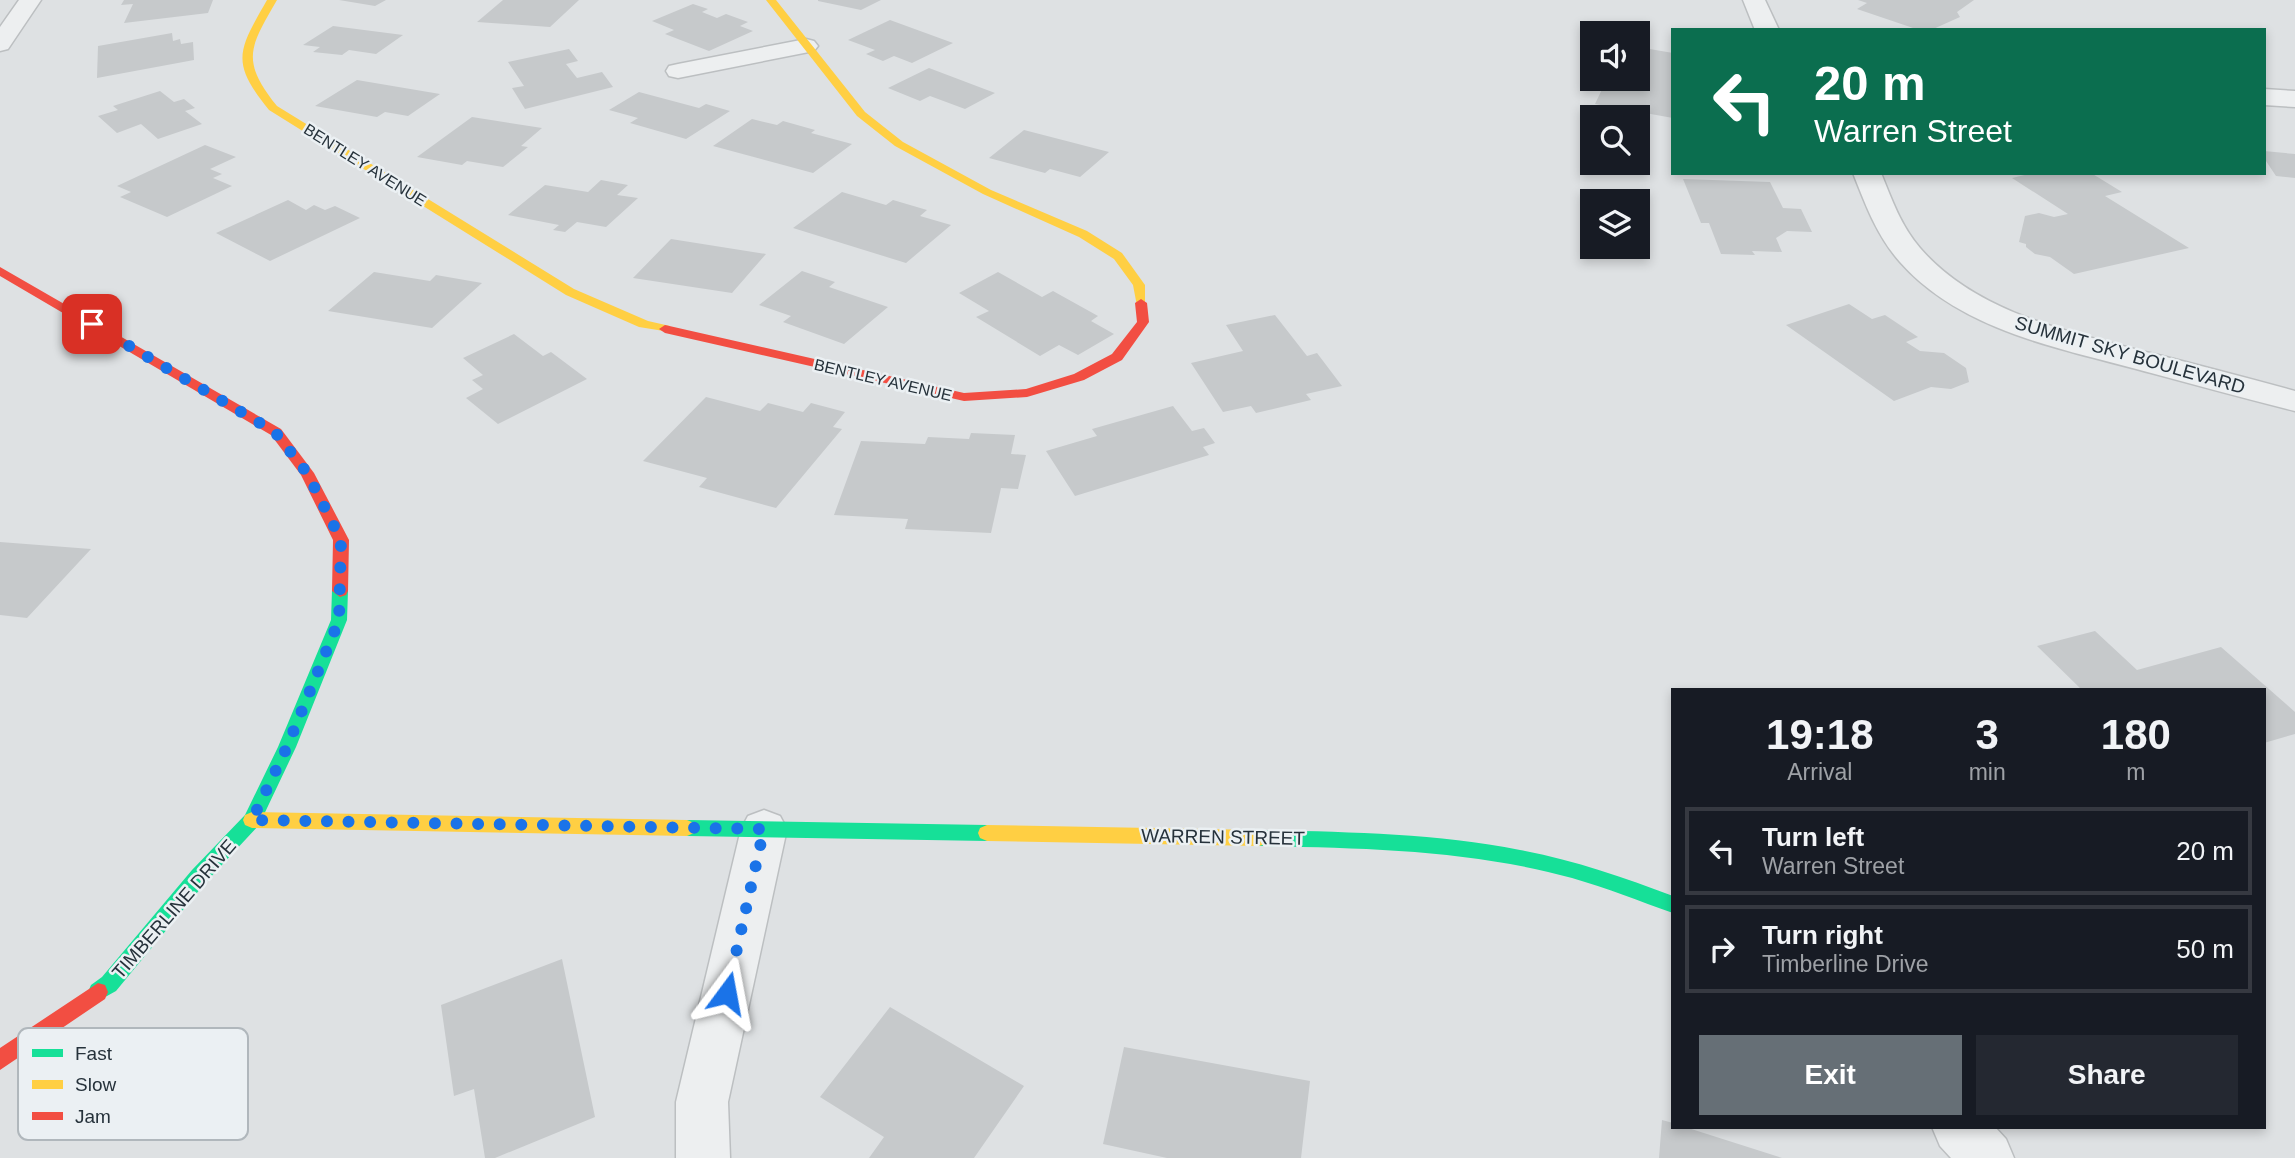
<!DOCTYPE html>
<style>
:root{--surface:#171b24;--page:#242831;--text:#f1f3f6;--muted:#9ea1a6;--line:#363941;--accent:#666f76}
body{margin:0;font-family:Helvetica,sans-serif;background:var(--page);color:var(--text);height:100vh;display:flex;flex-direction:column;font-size:26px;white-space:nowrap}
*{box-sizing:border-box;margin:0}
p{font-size:23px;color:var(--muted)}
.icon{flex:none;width:38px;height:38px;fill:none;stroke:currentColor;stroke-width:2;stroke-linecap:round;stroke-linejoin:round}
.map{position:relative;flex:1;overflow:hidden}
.side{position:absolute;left:1671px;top:688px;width:595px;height:441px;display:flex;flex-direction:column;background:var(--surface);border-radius:0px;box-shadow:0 4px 10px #0003}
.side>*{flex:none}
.hud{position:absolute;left:1671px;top:28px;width:595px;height:147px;border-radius:0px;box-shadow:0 4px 10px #0003;background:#0b6e4f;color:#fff;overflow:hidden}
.fabs{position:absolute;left:1580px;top:21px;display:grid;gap:14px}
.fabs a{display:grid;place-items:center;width:70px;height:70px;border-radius:0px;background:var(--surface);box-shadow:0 4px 10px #0003;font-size:35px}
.pin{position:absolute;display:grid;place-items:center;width:60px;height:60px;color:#fff;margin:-30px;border-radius:14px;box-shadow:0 4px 10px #0006}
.me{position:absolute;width:77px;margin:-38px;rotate:13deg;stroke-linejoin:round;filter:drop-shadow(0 0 5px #0008)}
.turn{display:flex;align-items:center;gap:24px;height:147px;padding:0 28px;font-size:32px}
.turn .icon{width:91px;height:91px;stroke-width:2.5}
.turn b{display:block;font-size:49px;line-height:60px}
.eta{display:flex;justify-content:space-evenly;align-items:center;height:119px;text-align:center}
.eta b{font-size:42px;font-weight:600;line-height:49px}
.primary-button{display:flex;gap:14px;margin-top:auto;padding:14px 28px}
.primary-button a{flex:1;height:80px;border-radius:0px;background:var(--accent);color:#fff;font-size:28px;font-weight:600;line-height:80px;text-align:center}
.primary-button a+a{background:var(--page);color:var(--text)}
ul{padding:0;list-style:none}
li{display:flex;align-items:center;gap:21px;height:88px;margin:0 14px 10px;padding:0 14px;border:4px solid var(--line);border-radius:0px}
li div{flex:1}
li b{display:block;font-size:26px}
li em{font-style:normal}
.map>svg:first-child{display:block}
.building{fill:#c6c9cb}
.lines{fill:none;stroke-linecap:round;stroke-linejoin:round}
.street-casing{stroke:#bcbfc1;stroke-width:3}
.street{fill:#edeff0;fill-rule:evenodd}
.fast{fill:#16e098;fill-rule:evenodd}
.slow{fill:#ffcf43;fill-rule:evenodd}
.jam{fill:#f24e42;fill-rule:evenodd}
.route{stroke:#1a73e8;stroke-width:12;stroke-dasharray:0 21.6}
.labels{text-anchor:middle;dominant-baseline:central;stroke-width:5;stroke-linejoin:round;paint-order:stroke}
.far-street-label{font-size:16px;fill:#26323b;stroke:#ebf0f3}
.street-label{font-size:19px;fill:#26323b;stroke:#ebf0f3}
.key{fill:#ebf0f3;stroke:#b0b7bc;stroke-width:2}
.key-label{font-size:19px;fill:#26323b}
</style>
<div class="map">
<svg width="2295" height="1158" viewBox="0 0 2295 1158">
<rect width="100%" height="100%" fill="#dee1e3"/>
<path class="building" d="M124,0H213L208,13L124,23L133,4L121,5Z
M339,0H386L375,6Z
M503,0H579L550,27L477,22Z
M881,0L861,10L818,1V0Z
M1858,0H1974L1957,12L1960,17L1931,30H1919L1857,9L1867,3Z
M693,4L708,9L702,12L717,18L726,14L748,22L740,26L753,31L709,51L665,34L674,30L652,21Z
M890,20L953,43L912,63L894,56L883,61L866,54L875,50L848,40Z
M333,26L403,35L376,54L349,50L342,55L313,52L320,47L303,45Z
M172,33L173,41L180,39L181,44L193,42L194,60L97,78L98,46Z
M1638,47L1673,53V118L1595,104L1607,79H1638Z
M569,49L578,61L566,64L577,78L602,72L613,87L525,109L512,88L524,86L508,62Z
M929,68L995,93L965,109L930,96L920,101L888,88Z
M357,80L440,94L408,116L385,112L377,117L315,106Z
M160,91L174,102L184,99L195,108L185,111L202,124L158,139L141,124L117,133L98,116L118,110L113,106Z
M639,92L699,108L706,104L730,111L686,139L630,123L638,118L609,110Z
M472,117L542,128L521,146L528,147L503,167L467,161L462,165L417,157Z
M752,119L777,125L783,121L815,130L811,133L852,144L813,173L713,146Z
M1024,130L1109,152L1080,177L1050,169L1045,173L989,158Z
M205,145L236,157L210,169L222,174L213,178L232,186L167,217L120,197L131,192L117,186Z
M2264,151L2295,154V178L2276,176L2264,158Z
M2033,173H2091L2122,192L2105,196L2189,248L2074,274L2050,257L2035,254L2026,247V244L2019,242L2025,216L2039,213L2054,217L2068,214L2012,178Z
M1683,179L1770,182L1783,208L1801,209L1812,232L1787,231L1776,238L1782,252L1752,251L1755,255L1721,254L1709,223H1701Z
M601,180L628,185L617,195L638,198L606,227L577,222L565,232L553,230L559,225L508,215L545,185L588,192Z
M842,192L886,205L893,200L927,210L920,216L951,225L906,263L793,228Z
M288,200L306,210L314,205L325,210L335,206L360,218L270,261L216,233Z
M671,239L766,254L732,293L633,278Z
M802,271L835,282L829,287L888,307L844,344L783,322L791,316L759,305Z
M374,272L430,281L436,275L482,283L432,328L328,311Z
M998,272L1042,297L1053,291L1098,316L1091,321L1114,334L1078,355L1059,345L1040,356L976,317L989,311L959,293Z
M1849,304L1872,319L1885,315L1918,337L1906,342L1920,351L1944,353L1966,368L1969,382L1951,389L1931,387L1894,401L1786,325Z
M1275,315L1307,356L1317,353L1342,386L1306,394L1311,400L1256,413L1251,406L1223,412L1191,363L1243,351L1226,325Z
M514,334L543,356L551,352L587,379L498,424L466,398L483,389L472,380L483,375L463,358Z
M706,397L760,411L768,403L803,412L811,403L845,412L833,427L842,429L776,508L699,487L707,478L643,461Z
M1173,406L1192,431L1204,428L1215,443L1203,447L1209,455L1075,496L1046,451L1097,436L1092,429Z
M971,433L1015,435L1011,454L1026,455L1018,489L1001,488L991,533L905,529L908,519L834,515L861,441L925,444L928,437L969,439Z
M0,542L91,549L27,618L0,615Z
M2095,631L2137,670L2221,647L2295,712V734L2264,743V690H2082L2037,646Z
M562,959L595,1117L495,1158H485L474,1089L454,1096L441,1005Z
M890,1007L1024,1086L974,1158H869L884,1137L820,1097Z
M1124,1047L1310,1081L1301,1158H1167L1103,1144Z
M1662,1120L1673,1123V1127H1685L1782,1158H1659Z"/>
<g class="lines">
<g class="street-casing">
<path id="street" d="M19,0H41L8,49L0,51V27Z
M1743,0H1765L1779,30H1755Z
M806,39L814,41L818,46L814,51L678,78L669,76L666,71L669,66L678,64Z
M2264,89L2295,91V107L2264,105Z
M1853,173H1881C1892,200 1901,226 1920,248C1977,314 2071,332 2150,353C2199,365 2247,378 2295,391V411C2243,398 2192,384 2140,370C2058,348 1960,330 1900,262C1877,236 1866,206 1853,173Z
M764,810L780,816L787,829L728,1102L730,1158H676V1102L741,829L748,816Z
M1932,1127H1995L2006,1139L2014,1158H1951L1940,1146Z"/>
</g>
<use href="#street" class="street"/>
<path class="fast" d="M340,585L348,591L347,620L296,747L259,825L206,882L116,991L98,1001L91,999L88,992L91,985L102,977L192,870L245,815L278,747L331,620L332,591Z
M687,820L987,825L994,828L996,833L994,838L987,841L687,836L680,833L678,828L680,823Z
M1259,830C1346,832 1434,833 1520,850C1573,860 1623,877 1673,896V913C1639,901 1607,888 1572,878C1471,850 1364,848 1259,846L1252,844L1250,838L1252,832Z"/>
<path class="slow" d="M267,0H277C250,47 240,60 277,106L574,289L648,321L670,326V332L639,327L566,295L269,110C230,62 238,51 267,0Z
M766,0H776L865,112L903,142L991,190L1087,231L1122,253L1145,285V306H1137L1133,285L1114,259L1079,237L983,194L895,146L857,116Z
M252,812L687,820L694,823L696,828L694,833L687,836L252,828L245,825L243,820L245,815Z
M987,825L1259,830L1266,832L1268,838L1266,844L1259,846L987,841L980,838L978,833L980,828Z"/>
<path class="jam" d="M0,267L281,429L314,473L349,540L348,591L346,595L340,597L332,591L333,540L301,475L271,435L0,276Z
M1141,299L1147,303L1149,322L1122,360L1084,380L1027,397L964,401L665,333L659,329L665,325L964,393L1026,389L1074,374L1112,354L1137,322L1135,303Z
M98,983L105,985L108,992L105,999L0,1070V1048Z"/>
</g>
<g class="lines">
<path class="route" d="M92,324L275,432L307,473L341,540L339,620L287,747L252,820L764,829L727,993"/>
</g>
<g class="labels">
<g class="far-street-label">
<text transform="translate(365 165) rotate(32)">BENTLEY AVENUE</text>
<text transform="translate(883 380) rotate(13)">BENTLEY AVENUE</text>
</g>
<g class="street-label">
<text transform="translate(2130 355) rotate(16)">SUMMIT SKY BOULEVARD</text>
<text transform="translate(1223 837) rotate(1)">WARREN STREET</text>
<text transform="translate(174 909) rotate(-49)">TIMBERLINE DRIVE</text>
</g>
</g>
<rect x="18" y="1028" width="230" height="112" rx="10" class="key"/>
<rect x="32" y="1049" width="31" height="8" fill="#16e098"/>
<rect x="32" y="1080" width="31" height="9" fill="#ffcf43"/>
<rect x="32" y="1112" width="31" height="8" fill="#f24e42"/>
<g class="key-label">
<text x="75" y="1060">Fast</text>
<text x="75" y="1091">Slow</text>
<text x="75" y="1123">Jam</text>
</g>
</svg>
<div class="fabs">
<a><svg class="icon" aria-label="sound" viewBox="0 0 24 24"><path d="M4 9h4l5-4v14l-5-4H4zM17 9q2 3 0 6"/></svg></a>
<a><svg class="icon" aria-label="search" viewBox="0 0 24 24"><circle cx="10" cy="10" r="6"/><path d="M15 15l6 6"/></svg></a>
<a><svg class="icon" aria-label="layers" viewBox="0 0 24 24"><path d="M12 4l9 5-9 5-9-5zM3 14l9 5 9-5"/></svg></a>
</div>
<div class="pin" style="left:92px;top:324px;background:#d93025"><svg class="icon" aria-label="arrive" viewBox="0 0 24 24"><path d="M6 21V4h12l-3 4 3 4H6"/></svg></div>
<svg class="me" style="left:727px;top:993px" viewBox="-20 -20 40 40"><path d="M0-17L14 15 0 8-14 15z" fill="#1a73e8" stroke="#fff" stroke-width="4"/></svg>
<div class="hud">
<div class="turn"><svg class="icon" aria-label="left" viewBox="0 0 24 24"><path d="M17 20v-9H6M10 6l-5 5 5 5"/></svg><div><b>20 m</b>Warren Street</div></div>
</div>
<section class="side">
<div class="eta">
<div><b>19:18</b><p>Arrival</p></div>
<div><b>3</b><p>min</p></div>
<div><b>180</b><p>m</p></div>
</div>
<ul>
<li><svg class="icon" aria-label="left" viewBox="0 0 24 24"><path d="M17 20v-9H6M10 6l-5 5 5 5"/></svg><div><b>Turn left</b><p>Warren Street</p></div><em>20 m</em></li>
<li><svg class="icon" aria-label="right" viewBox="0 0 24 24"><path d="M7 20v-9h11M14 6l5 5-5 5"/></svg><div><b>Turn right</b><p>Timberline Drive</p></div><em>50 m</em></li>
</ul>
<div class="primary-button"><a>Exit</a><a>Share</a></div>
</section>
</div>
